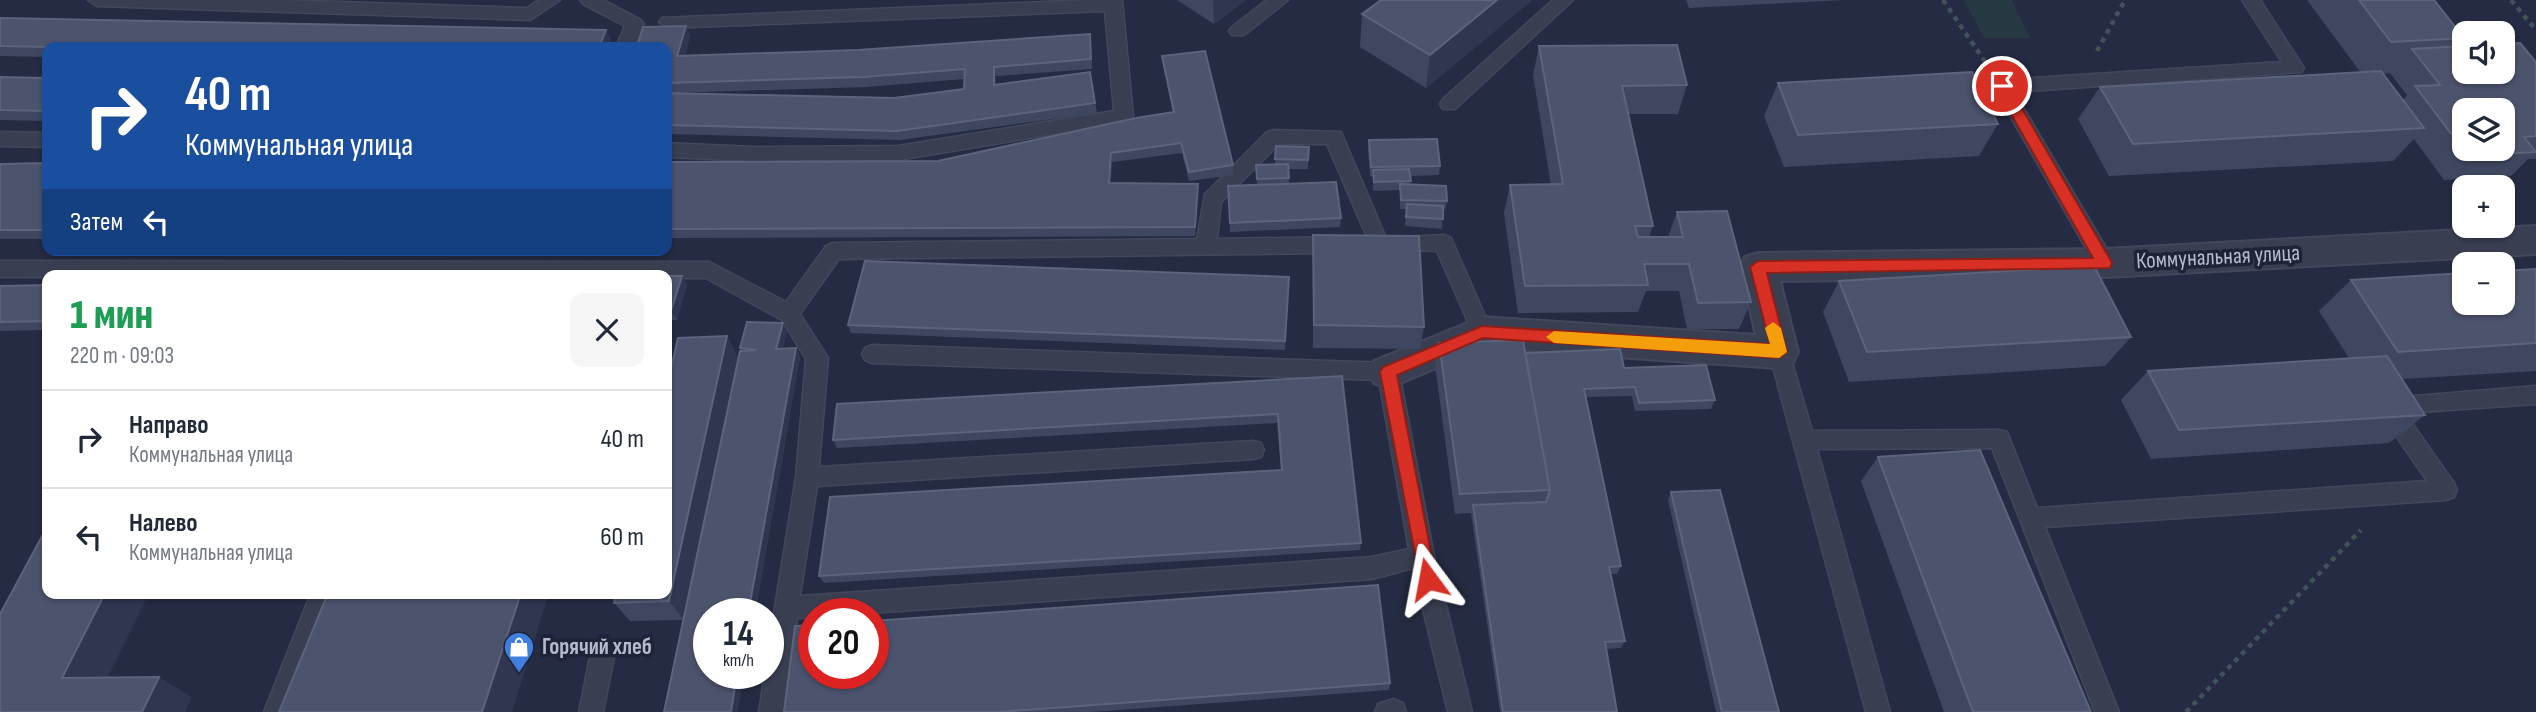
<!DOCTYPE html>
<html lang="ru">
<meta charset="utf-8">
<style>
:root{--surface:#fff;--page:#f6f6f7;--text:#1f2937;--muted:#747a83;--line:#e0e1e3}
body{margin:0;font-family:"Sofia Sans Condensed",sans-serif;background:var(--page);color:var(--text);height:100vh;display:flex;flex-direction:column;font-size:26px;white-space:nowrap}
*{box-sizing:border-box;margin:0}
p{font-size:23px;color:var(--muted)}
.icon{flex:none;width:38px;height:38px;fill:none;stroke:currentColor;stroke-width:2;stroke-linecap:round;stroke-linejoin:round}
.map{position:relative;flex:1;overflow:hidden}
.details{position:absolute;left:42px;top:270px;width:630px;height:329px;display:flex;flex-direction:column;background:var(--surface);border-radius:14px;box-shadow:0 2px 5px #0004}
.details>*{flex:none}
.banner{position:absolute;left:42px;top:42px;width:630px;height:214px;border-radius:14px;box-shadow:0 2px 5px #0004;background:#1a4fa0;color:#fff;overflow:hidden}
.controls{position:absolute;left:2452px;top:21px;display:grid;gap:14px}
.controls a{display:grid;place-items:center;width:63px;height:63px;border-radius:14px;background:var(--surface);box-shadow:0 2px 5px #0004;font-size:35px}
.speed{position:absolute;left:693px;top:598px;display:flex;gap:14px;font-size:35px;font-weight:700;text-align:center}
.speed>*{display:grid;place-content:center;width:91px;height:91px;border-radius:50%;background:var(--surface);box-shadow:0 2px 5px #0004;line-height:1}
.speed small{font-size:18px;font-weight:400}
.speed .limit{border:10px solid #d22;background:#fff;color:#111}
.pin{position:absolute;display:grid;place-items:center;width:60px;height:60px;color:#fff;margin:-30px;border:4px solid #fff;border-radius:50%;box-shadow:0 2px 7px #0007}
.me{position:absolute;width:77px;margin:-38px;rotate:347deg;stroke-linejoin:round;filter:drop-shadow(0 0 5px #0008)}
.turn{display:flex;align-items:center;gap:24px;height:147px;padding:0 28px;font-size:32px}
.turn .icon{width:91px;height:91px;stroke-width:2.5}
.turn b{display:block;font-size:49px;line-height:60px}
.then{display:flex;align-items:center;height:66px;padding:0 28px;background:#0003;gap:14px;font-size:26px}
.round{display:grid;place-items:center;flex:none;width:74px;height:74px;border-radius:14px;background:var(--page)}
.head{display:flex;align-items:center;justify-content:space-between;height:119px;padding:0 28px}
h1{font-size:42px;font-weight:800;line-height:52px;color:#1e9e55}
ul{padding:0;list-style:none}
li{display:flex;align-items:center;gap:21px;height:98px;padding:0 28px;border-top:2px solid var(--line)}
li div{flex:1}
li b{display:block;font-size:26px}
li em{font-style:normal}
.map>svg:first-child{display:block}
.green{fill:#273a43}
.lines{fill:none;stroke-linecap:round;stroke-linejoin:round}
.lane-casing{stroke:#43475b;stroke-width:3}
.street-casing{stroke:#43475b;stroke-width:4}
.path{stroke:#40535a;stroke-width:4.5;stroke-dasharray:5 5;stroke-linecap:butt}
.lane{fill:#393e51;fill-rule:evenodd}
.street{fill:#393e51;fill-rule:evenodd}
.wall{fill:#3f4760;fill-rule:evenodd}
.shaded-wall{fill:#2f364f}
.building{fill:#4c536c;stroke:#5c637b;stroke-width:2;fill-rule:evenodd}
.route{fill:#d93025;stroke:#8d1f18;stroke-width:2}
.slow{fill:#f59e0b}
.labels{text-anchor:middle;dominant-baseline:central;stroke-width:7;stroke-linejoin:round;paint-order:stroke}
.street-label{font-size:23px;fill:#b6bacc;stroke:#1e2337}
.poi-label{font-size:23px;font-weight:bold;fill:#b6bacc;stroke:#1e2337;text-anchor:start}
</style>
<div class="map">
<svg width="2536" height="712" viewBox="0 0 2536 712">
<rect width="100%" height="100%" fill="#252b42"/>
<path class="green" d="M1964,0H2012L2030,38H1984Z"/>
<g class="lines">
<g class="lane-casing">
<path id="lane" d="M88,0H278L527,8L539,0H560L530,20L97,6Z
M580,0H603L641,20L644,24L634,47H616L625,26L583,4Z
M1091,0H1122L1133,116L1131,121L898,160L753,161L667,157V143L753,147L898,146L1114,111L1105,11L668,28L659,22L662,18Z
M1267,0H1288L1244,35H1232L1229,31L1232,27Z
M1553,0H1573L1455,109H1443L1440,104L1443,99Z
M2242,0H2260L2304,68L2301,72L2014,92L2115,263L2112,269L2105,271L2098,269L1993,86L1996,81L2002,80L2282,62Z
M1274,130L1341,132L1386,238L1444,235L1451,238L1492,332L1489,338L1482,340L1475,338L1437,251L1372,249L1327,144H1279L1221,202L1217,239L1342,237L1349,240L1352,245L1349,250L1342,253L839,259L800,314L828,358L819,467L1253,441L1261,443L1264,450L1261,457L1253,459L817,486L800,596L1372,557L1409,549L1379,380L872,363L865,360L862,354L865,348L872,345L1388,363L1395,366L1399,372L1434,556L1472,712H1448L1413,568L1372,579L855,614H814V617L797,618L783,712H759L765,674H768V651L796,477L806,359L782,320L706,278H667V275L0,277V261L709,262L786,302L826,246L833,243L1197,239L1205,194L1267,132Z
M0,132L47,133V147L0,146Z
M1779,343L1786,346L1789,352L1812,431L1999,430L2007,432L2037,508L2427,481L2379,411L2376,405L2379,399L2536,386V404L2405,413L2454,483L2457,490L2454,497L2446,500L2045,527L2119,712H2095L1992,448L1817,449L1890,712H1866L1769,352L1772,346Z
M311,593H335L288,712H264Z
M602,646L611,649L614,657L603,712H579L590,657L593,649Z
M1394,699L1403,703L1406,712H1375L1378,704Z"/>
</g>
<g class="street-casing">
<path id="street" d="M2536,226V254L2105,277L1780,281L1798,352L1793,363L1779,368L1485,348L1388,388L1374,383L1369,372L1374,361L1482,317L1756,335L1740,267L1745,257L1758,253L2105,249Z"/>
</g>
<path class="path" d="M1943,0L1988,66
M2511,0L2536,30
M2097,51L2125,0
M2186,712L2361,530"/>
<use href="#lane" class="lane"/>
<use href="#street" class="street"/>
</g>
<path class="wall" d="M1177,0H1246L1214,24Z
M1532,0L1426,88L1360,47L1362,14Z
M1686,0H1844L1689,8Z
M2307,0H2434L2464,38L2456,46L2536,62V159H2528L2511,176L2444,180L2414,139L2393,161L2109,176L2078,119L2100,87L2361,73ZM2390,73L2407,95L2403,100L2383,74Z
M0,18L606,30L611,40L47,47V57L0,56Z
M686,26L690,36L685,56L1091,43L1092,69L996,76V85L1090,72L1097,113L900,140L667,134V47ZM964,79V89L894,98L669,93L866,87Z
M1539,46L1687,85L1678,114H1628L1653,226L1649,237H1668L1677,212L1751,302L1739,329H1687L1679,291H1646L1638,312L1518,313L1504,213L1510,185H1551L1533,75Z
M1162,56L1233,165V175L1189,181L1182,153L1112,162L1111,183L1198,184V194L1195,236L667,238V162L938,161L1173,112L1163,66Z
M0,77L47,78V121L0,120Z
M1778,83L1998,124L1979,156L1784,167L1764,116Z
M1369,140L1440,166L1439,175L1410,176V185L1447,201L1445,210H1443L1442,229L1405,226L1406,209H1400V190L1373,191V176H1370L1368,150Z
M1276,146L1309,147L1308,169H1288L1289,183L1341,218L1340,227L1230,232L1228,186L1257,185L1256,165L1275,164Z
M47,163V239H0V164Z
M1313,235L1424,327L1420,349L1313,348Z
M2536,269V371L2402,379L2425,415L2389,443L2151,459L2121,400L2148,371L2349,358L2319,311L2351,280Z
M667,276L687,285L677,320H667Z
M1289,277L1285,350L851,333L848,325Z
M1839,281L2131,337L2105,366L1849,382L1823,312Z
M47,285V330L0,331V286Z
M747,322L783,323L787,332L782,349L796,348L800,357L755,614H709V674H744L737,712H664L684,620L630,621L614,603L616,593H667V386L678,338L727,336L738,358Z
M1439,343L1525,353L1624,368L1715,400L1711,409L1635,411L1632,396L1586,397L1621,566L1617,574H1611L1625,641L1621,648L1606,649L1617,712H1500L1471,513L1455,514L1435,365Z
M1342,376L1361,543L1360,550L824,583L819,576L1281,470L1277,423L837,448L833,440Z
M1878,457L2091,712H1944L1861,481Z
M1671,492L1779,712H1716L1668,500Z
M1390,683L1389,690L1091,712H784Z"/>
<path class="shaded-wall" d="M1213,0H1246L1214,24Z
M1497,0H1532L1426,88L1430,55Z
M686,26L690,36L682,66L677,56Z
M606,30L611,40L608,47H599Z
M994,67L996,76V95L994,85Z
M1111,153L1112,162L1110,192L1109,183Z
M1198,184V194L1195,236V227Z
M682,276L687,285L677,320L671,311Z
M783,323L787,332L780,358L776,349Z
M727,336L739,359L684,620L669,601Z
M796,348L800,357L755,614H748Z
M105,593H149L98,698L62,678Z
M521,593H549L512,712H482Z
M737,674H744L737,712H731Z
M159,677L192,697L185,712H142Z"/>
<path class="building" d="M1381,0H1497L1430,55L1362,14Z
M2359,0H2434L2464,38L2391,42Z
M0,18L606,30L599,47H48L0,46Z
M686,26L677,56L858,50L1090,34L1091,59L994,67V85L1090,72L1095,103L897,131L667,125V93L894,98L964,89L965,69L863,77L667,83V47H637L643,27Z
M2520,43L2536,62V136L2524,137L2536,152L2468,156L2415,86L2440,85L2412,49L2464,46V72H2502V44ZM2464,110H2502V149H2464Z
M1677,45L1687,85L1622,86L1653,226H1635L1638,237H1683L1677,212L1727,211L1751,302L1698,303L1689,264H1644L1648,285L1525,286L1510,185L1563,184L1539,46Z
M1205,51L1233,165L1189,172L1181,143L1111,153L1109,183L1198,184L1195,227L667,229V162L938,161L1136,118L1174,112L1162,56Z
M2381,71L2424,128L2133,144L2100,87Z
M1972,72L1998,124L1798,135L1778,83Z
M0,77L47,78V111L0,110Z
M1437,139L1440,166L1371,167L1369,140Z
M1276,146L1309,147L1308,160L1275,159Z
M47,163V230H0V164Z
M1288,164L1289,178L1257,179L1256,165Z
M1409,169L1411,181L1374,182L1373,170Z
M1336,182L1341,218L1230,223L1228,186Z
M1400,184L1446,186L1447,201L1401,200Z
M1407,204L1443,206V219L1406,217Z
M1313,235L1419,236L1424,327L1314,325Z
M865,261L1289,277L1285,341L848,325Z
M2094,266L2131,337L1867,352L1839,281Z
M2536,269V343L2398,352L2351,280L2464,273V303H2502V271Z
M667,276H682L671,311H667Z
M47,285V321L0,322V286Z
M747,322L783,323L776,349L796,348L748,614H709V674H737L731,712H664L740,351L756,350L740,348Z
M727,336L669,601L614,603L616,593H667V386L678,338Z
M1523,340L1550,490L1460,494L1439,343Z
M1620,349L1624,368L1706,365L1715,400L1639,403L1635,387L1584,389L1621,566L1609,567L1625,641L1605,642L1617,712H1503L1473,505L1546,502L1550,490L1525,353Z
M2387,356L2425,415L2179,430L2148,371Z
M1342,376L1361,543L819,576L830,497L1282,470L1278,414L833,440L837,404Z
M1980,450L2091,712H1973L1878,457Z
M1720,490L1779,712H1722L1671,492Z
M47,527V593H105L62,678L159,677L142,712H0V614Z
M1378,585L1390,683L999,712H784L795,626L814,625V674H873V621Z
M328,593H521L482,712H279Z"/>
<path class="route" d="M2002,82L2007,83L2110,259L2112,263L2110,268L1767,273L1787,352L1779,358L1483,338L1397,375L1436,579L1434,585L1428,587L1421,585L1380,372L1383,367L1482,326L1770,344L1750,267L1758,261L2093,258L1995,86Z"/>
<path class="slow" d="M1773,322L1781,328L1787,352L1779,358L1554,343L1546,337L1554,331L1770,344L1765,328Z"/>
<defs>
<g id="shop-pin" transform="scale(1.575)"><path d="M0 17L-7.5 6A9.5 9.5 0 1 1 7.5 6Z" fill="#3f7fe0" stroke="#1e2337"/><path d="M-5-2.5h2.3a2.7 3.5 0 0 1 5.4 0H5L5.5 6h-11ZM-1.5-2.5h3a1.5 2.3 0 0 0-3 0Z" fill="#fff"/></g>
</defs>
<g fill-rule="evenodd">
<use href="#shop-pin" x="519" y="647"/>
</g>
<g class="labels">
<g class="street-label">
<text transform="translate(2218 257) rotate(-3)">Коммунальная улица</text>
</g>
<g class="poi-label">
<text x="542" y="647">Горячий хлеб</text>
</g>
</g>
</svg>
<div class="controls">
<a><svg class="icon" aria-label="sound" viewBox="0 0 24 24"><path d="M4 9h4l5-4v14l-5-4H4zM17 9q2 3 0 6"/></svg></a>
<a><svg class="icon" aria-label="layers" viewBox="0 0 24 24"><path d="M12 4l9 5-9 5-9-5zM3 14l9 5 9-5"/></svg></a>
<a>+</a>
<a>−</a>
</div>
<div class="speed"><div>14<small>km/h</small></div><div class="limit">20</div></div>
<div class="pin" style="left:2002px;top:86px;background:#d93025"><svg class="icon" aria-label="arrive" viewBox="0 0 24 24"><path d="M6 21V4h12l-3 4 3 4H6"/></svg></div>
<svg class="me" style="left:1428px;top:579px" viewBox="-20 -20 40 40"><path d="M0-17L14 15 0 8-14 15z" fill="#d93025" stroke="#fff" stroke-width="4"/></svg>
<div class="banner">
<div class="turn"><svg class="icon" aria-label="right" viewBox="0 0 24 24"><path d="M7 20v-9h11M14 6l5 5-5 5"/></svg><div><b>40 m</b>Коммунальная улица</div></div>
<div class="then">Затем<svg class="icon" aria-label="left" viewBox="0 0 24 24"><path d="M17 20v-9H6M10 6l-5 5 5 5"/></svg></div>
</div>
<section class="details">
<div class="head"><div><h1>1 мин</h1><p>220 m · 09:03</p></div><a class="round"><svg class="icon" aria-label="close" viewBox="0 0 24 24"><path d="M6 6l12 12M18 6L6 18"/></svg></a></div>
<ul>
<li><svg class="icon" aria-label="right" viewBox="0 0 24 24"><path d="M7 20v-9h11M14 6l5 5-5 5"/></svg><div><b>Направо</b><p>Коммунальная улица</p></div><em>40 m</em></li>
<li><svg class="icon" aria-label="left" viewBox="0 0 24 24"><path d="M17 20v-9H6M10 6l-5 5 5 5"/></svg><div><b>Налево</b><p>Коммунальная улица</p></div><em>60 m</em></li>
</ul>
</section>
</div>
